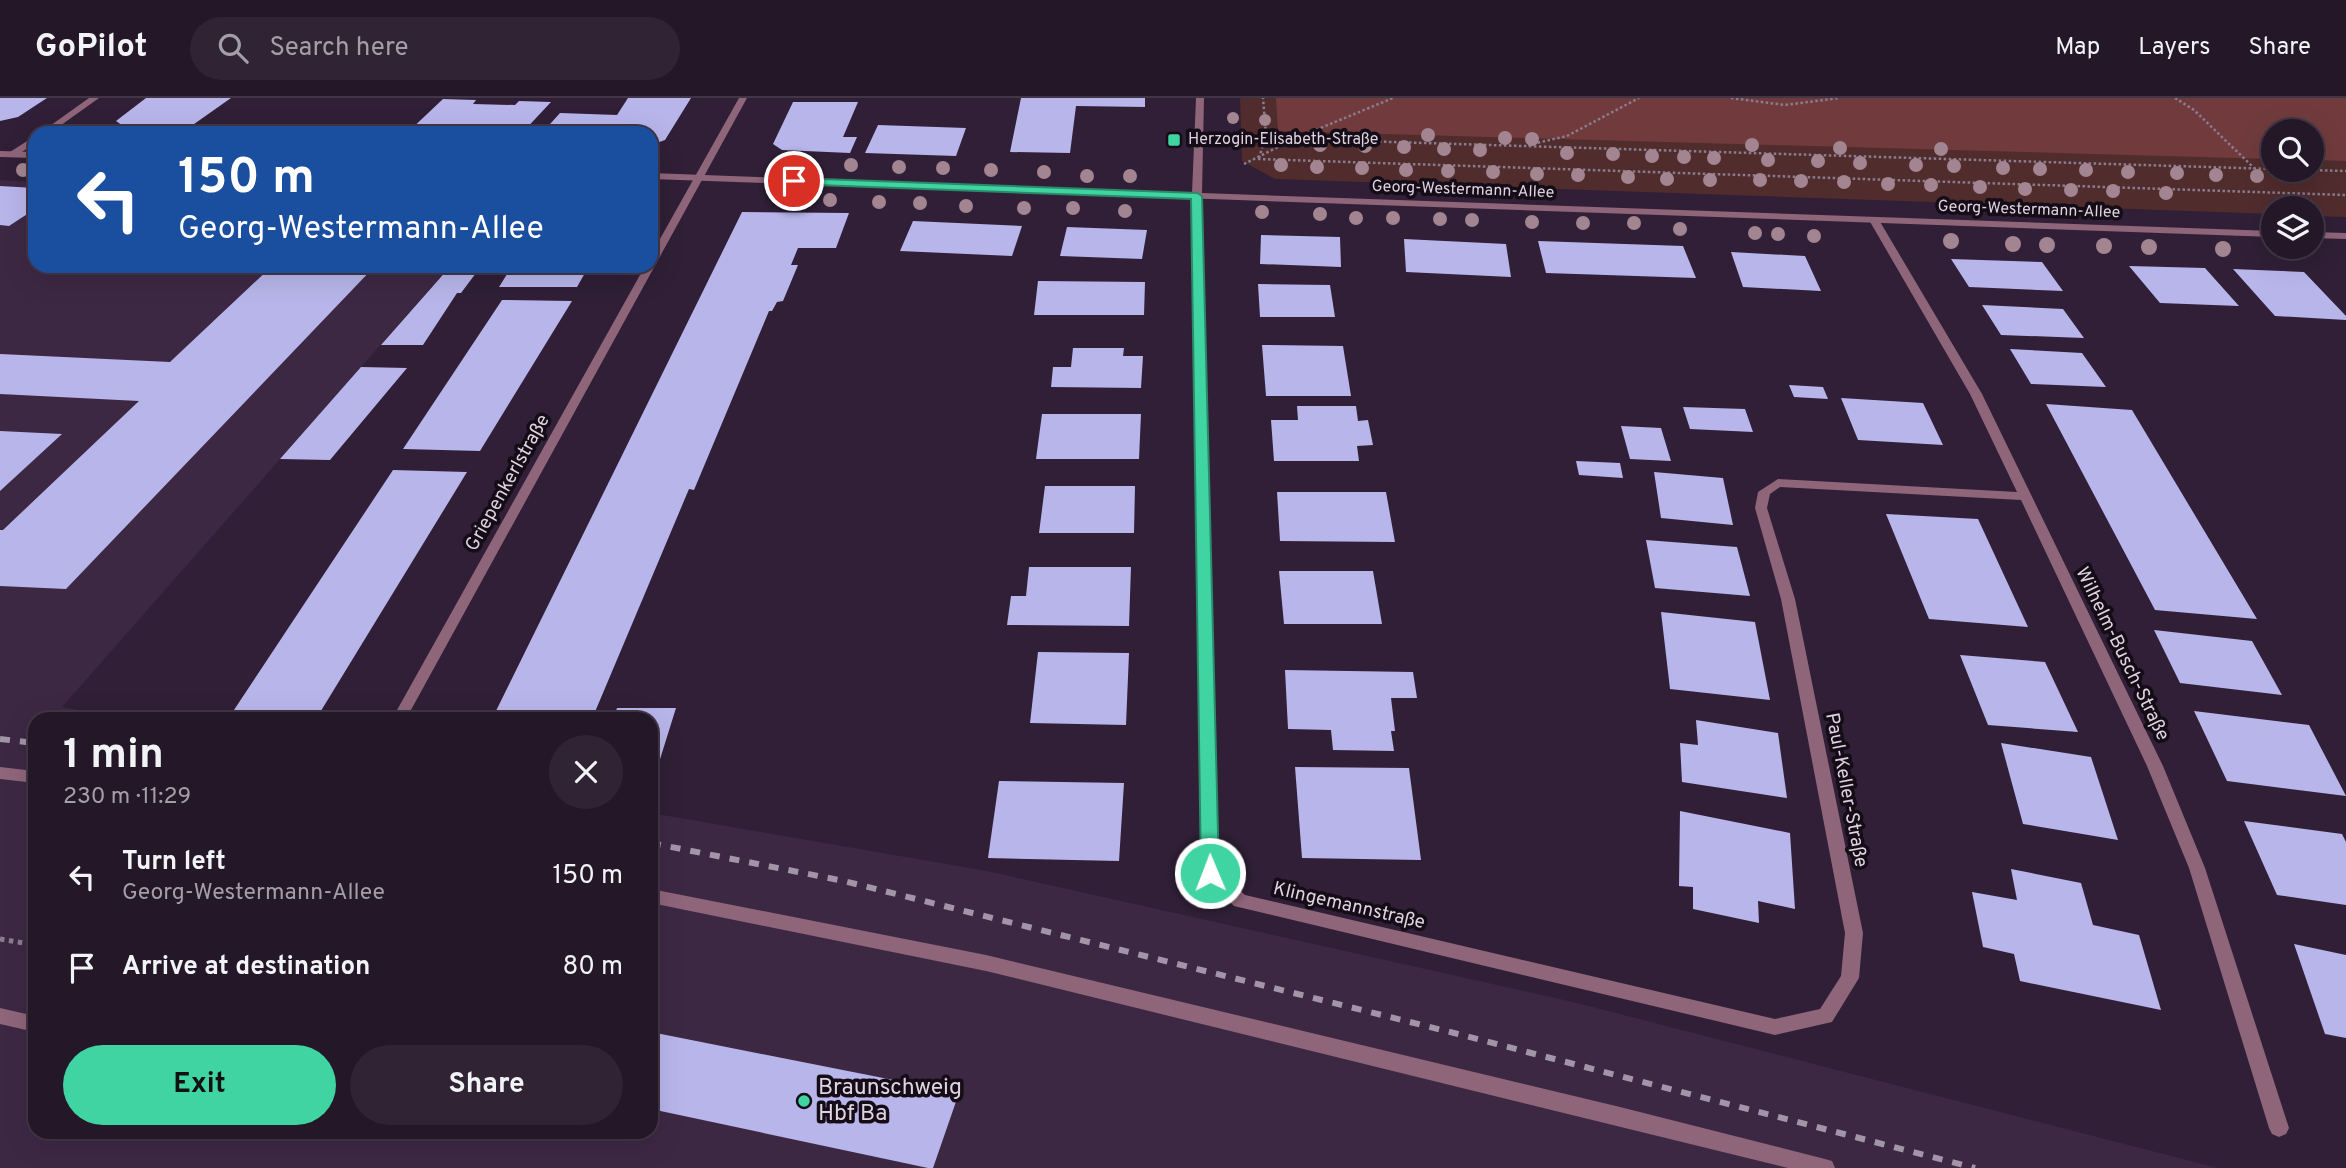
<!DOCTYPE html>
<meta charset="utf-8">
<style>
:root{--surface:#241728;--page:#302434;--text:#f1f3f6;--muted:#a39fa8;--line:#413645;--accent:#40d4a2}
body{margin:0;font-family:Overpass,sans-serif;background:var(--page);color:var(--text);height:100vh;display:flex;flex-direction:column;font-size:26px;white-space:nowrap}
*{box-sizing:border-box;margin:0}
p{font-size:23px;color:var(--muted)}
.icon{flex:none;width:38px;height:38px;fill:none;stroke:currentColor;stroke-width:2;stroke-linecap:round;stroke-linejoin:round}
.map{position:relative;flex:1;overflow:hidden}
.panel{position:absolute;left:28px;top:614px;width:630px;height:427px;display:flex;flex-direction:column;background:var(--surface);border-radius:21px;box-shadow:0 7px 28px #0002,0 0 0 2px var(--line)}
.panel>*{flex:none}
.banner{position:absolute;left:28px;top:28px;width:630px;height:147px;border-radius:21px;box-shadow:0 7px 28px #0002,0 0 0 2px var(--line);background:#1a4fa0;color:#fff;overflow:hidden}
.tools{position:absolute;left:2261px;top:21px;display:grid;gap:14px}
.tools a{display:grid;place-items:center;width:63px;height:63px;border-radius:50%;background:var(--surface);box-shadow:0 7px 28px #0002,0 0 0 2px var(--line);font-size:35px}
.pin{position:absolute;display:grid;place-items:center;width:60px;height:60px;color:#fff;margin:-30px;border:4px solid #fff;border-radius:50%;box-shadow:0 2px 7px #0007}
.me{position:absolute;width:77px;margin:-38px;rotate:359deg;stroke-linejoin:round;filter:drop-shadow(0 0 5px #0008)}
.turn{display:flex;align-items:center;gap:24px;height:147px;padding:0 35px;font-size:32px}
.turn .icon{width:91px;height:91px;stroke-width:2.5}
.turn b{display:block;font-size:49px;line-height:60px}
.round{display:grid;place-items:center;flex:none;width:74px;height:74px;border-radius:37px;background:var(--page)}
.summary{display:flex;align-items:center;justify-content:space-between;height:119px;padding:0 35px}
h1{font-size:42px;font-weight:700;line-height:52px}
.action{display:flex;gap:14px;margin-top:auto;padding:14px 35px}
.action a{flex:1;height:80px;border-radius:42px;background:var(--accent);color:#111;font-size:28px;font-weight:700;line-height:80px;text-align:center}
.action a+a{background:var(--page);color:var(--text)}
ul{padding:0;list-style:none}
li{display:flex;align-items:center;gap:21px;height:91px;padding:0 35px}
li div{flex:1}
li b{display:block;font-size:26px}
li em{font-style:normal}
header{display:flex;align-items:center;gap:42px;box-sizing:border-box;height:98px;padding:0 35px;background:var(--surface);border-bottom:2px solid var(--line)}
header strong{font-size:33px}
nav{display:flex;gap:38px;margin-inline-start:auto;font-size:24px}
.search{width:490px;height:63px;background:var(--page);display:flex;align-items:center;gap:18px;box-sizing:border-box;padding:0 24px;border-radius:38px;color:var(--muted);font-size:26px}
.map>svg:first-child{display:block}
.built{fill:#3d2844}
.green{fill:#502c2d;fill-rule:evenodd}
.forest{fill:#713b3d}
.building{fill:#b8b5eb}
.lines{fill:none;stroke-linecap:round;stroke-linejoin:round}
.path-far1{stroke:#8b7d90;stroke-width:2.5;stroke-dasharray:2.5 2.5;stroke-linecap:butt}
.path{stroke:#8b7d90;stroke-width:5;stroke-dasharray:4.5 4.5;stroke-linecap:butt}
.service{fill:#8f657a;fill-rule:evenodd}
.minor{fill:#8f657a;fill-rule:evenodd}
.tertiary{fill:#8f657a;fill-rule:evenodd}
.rail{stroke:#a295a7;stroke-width:6;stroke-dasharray:10 10;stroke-linecap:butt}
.tree{fill:#a28590}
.route{fill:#40d4a2;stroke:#2a8a69;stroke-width:2}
.poi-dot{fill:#40d4a2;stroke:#140c16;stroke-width:2.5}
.labels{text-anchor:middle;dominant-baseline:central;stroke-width:7;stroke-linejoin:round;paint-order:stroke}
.far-poi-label{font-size:16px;fill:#ded3e2;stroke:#140c16;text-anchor:start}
.far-street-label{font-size:16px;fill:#ded3e2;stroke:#140c16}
.street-label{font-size:19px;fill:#ded3e2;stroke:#140c16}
.near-poi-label{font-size:23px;fill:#ded3e2;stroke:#140c16;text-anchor:start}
</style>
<header>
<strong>GoPilot</strong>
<div class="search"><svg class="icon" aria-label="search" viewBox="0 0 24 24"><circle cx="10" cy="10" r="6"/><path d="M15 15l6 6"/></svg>Search here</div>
<nav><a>Map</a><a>Layers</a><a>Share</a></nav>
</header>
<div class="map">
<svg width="2346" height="1070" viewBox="0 0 2346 1070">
<rect width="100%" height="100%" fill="#301f36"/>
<path class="built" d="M0,82L35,84V168H450L62,609L125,621H35V1034H651V715L987,773L1573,904L2218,1070H0Z"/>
<path class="green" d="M1240,0H2346V119L2312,118V110H2273V116L1275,81L1242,63ZM2273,33H2312V72H2273Z"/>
<path class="forest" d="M1276,0H2346V63L2312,62V33H2273V61L1278,33Z"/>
<path class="building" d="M0,0H47L18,19L0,23Z
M146,0H231L187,31L126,30L116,23Z
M628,0H691L665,42L651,47V35H542L560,15L617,17Z
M1021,0H1145V9L1076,8L1070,55L1010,54Z
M443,1L476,2L473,6L515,7L519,3L551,4L522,35H407Z
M793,4H858L843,39H857L850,55L782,52L773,46Z
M878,27L966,30L956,58L865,55Z
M0,88L35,90V111L9,128L0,127Z
M742,114L849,115L836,150H798L791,167H798L783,203L777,204L772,213H769L694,392L689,391L592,621H492Z
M913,123L1022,128L1012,158L900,153Z
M1067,129L1147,132L1142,161L1060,158Z
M1261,137L1340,139L1341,169L1260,166Z
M1404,141L1506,146L1511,179L1406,174Z
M1538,143L1683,148L1696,180L1546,175Z
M1731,154L1805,158L1821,193L1743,189Z
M1951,161L2042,164L2063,193L1969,189Z
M272,168H375L66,491L0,488V432H3L139,303L0,296V256L170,264Z
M521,168H589L577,189H499L509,173H518Z
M2129,168L2205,170L2239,208L2160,205Z
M448,171H479L461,195H457L423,247H381Z
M2233,171L2304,174L2346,218V222L2275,218Z
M1038,183L1145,184L1144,217H1034Z
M1258,186L1330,187L1335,219H1260Z
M502,202L572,203L480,353L403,351Z
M1982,207L2063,211L2084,240L2001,237Z
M1262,247L1343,248L1351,298H1266Z
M1073,250H1124L1123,258H1143L1141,290L1051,289L1053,269H1071Z
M2010,251L2082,255L2106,289L2031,286Z
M361,269L407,270L330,362L280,361Z
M1789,287L1823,289L1828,301L1794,299Z
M1841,300L1923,305L1943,347L1858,342Z
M2046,306L2132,312L2257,521L2155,512Z
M1297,308H1356L1358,323L1368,322L1373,347L1357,348L1359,363H1274L1271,322H1298Z
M1683,309L1745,311L1753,334L1690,331Z
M1042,316H1141L1139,361H1036Z
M1621,328L1661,330L1671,363L1630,361Z
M0,333L62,336L0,393Z
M1576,363L1620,365L1623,380L1579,377Z
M393,372L467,374L316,621H228Z
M1654,374L1723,380L1733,427L1661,420Z
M1045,388H1135L1134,435H1039Z
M1277,394H1386L1395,444L1280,443Z
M1886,416L1978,421L2028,529L1929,521Z
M1646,442L1737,449L1750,498L1655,490Z
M1029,469H1131L1129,528L1007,527L1011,498H1026Z
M1279,473H1373L1382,526H1284Z
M1661,514L1755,524L1770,602L1670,591Z
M2154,532L2252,543L2282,597L2180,585Z
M1038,554L1129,555L1126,627L1030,625Z
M1960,557L2045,564L2078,634L1988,627Z
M1285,572L1413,574L1417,600H1391L1395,633H1391L1394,653L1333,652L1331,632L1288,631Z
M617,610H676L652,687L651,621H613Z
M2194,613L2309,627L2346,698L2227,683Z
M1696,622L1778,635L1787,700L1682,684L1680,645L1698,647Z
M2001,645L2091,659L2118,742L2023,726Z
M1295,669L1409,670L1421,762L1302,760Z
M999,683L1124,685L1119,763L988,760Z
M1680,713L1790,735L1795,811L1758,803L1759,825L1693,811V789L1679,788Z
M2244,723L2342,736L2346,744V807L2277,797Z
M2011,771L2081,785L2093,827L2139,837L2161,912L2020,883L2014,856L1983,849L1972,794L2017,802Z
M2294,846L2346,857V940L2325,936Z
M651,934L959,995L933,1070H928L651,1011Z"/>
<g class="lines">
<path class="path-far1" d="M1731,0L1785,7L1839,0
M2175,0L2194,12L2254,70
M1294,41L2273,71
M1528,47L1567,38L1639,0
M1259,60L1266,37L1263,0
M1258,61L2346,97
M1244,66L1294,41L1393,0
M2305,72L2346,73"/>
<path class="path" d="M0,841L35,847"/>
<path class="service" d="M0,669L35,673V685L0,681Z
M651,791L986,857L1620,1009L1825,1061L1832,1063L1835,1070H1788L986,873L651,805Z
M0,910L35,918V934L0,926Z"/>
<path class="minor" d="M89,0H99L50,35H40Z
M739,0H747L406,621H392L645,168H651V157Z
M35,38V45L16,58H10V54Z
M1197,95L1202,98L1218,772L1245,797L1775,921L1820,911L1841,878L1845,835L1781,501L1755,410L1758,394L1778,381L2017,394L1970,296L1869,122L1874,119L1879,122L1982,296L2163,668L2205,770L2289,1030L2286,1036L2279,1039L2272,1036L2269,1030L2189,770L2147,668L2021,402L1780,389L1770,396L1767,410L1795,501L1863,835L1859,880L1832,924L1775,937L1234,808L1202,775L1192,98Z"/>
<path class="tertiary" d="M1196,0H1204L1202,95L2273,133V139L651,81V75L1192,95Z
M0,53L35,54V60L0,59Z
M2312,134L2346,135V141L2312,140Z"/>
<path class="rail" d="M0,641L35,645
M651,745L844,783L1454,935L1975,1070"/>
</g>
<g class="tree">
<circle cx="1233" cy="20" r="6"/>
<circle cx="1265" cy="22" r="6"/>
<circle cx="1428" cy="37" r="7"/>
<circle cx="1505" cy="40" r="7"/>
<circle cx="1532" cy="41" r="7"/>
<circle cx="1320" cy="47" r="7"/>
<circle cx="1752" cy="47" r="7"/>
<circle cx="1365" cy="48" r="7"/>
<circle cx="1404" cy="49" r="7"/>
<circle cx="1840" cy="50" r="7"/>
<circle cx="1444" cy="51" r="7"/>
<circle cx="1941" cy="51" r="7"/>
<circle cx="1480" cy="52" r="7"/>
<circle cx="1567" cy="55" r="7"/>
<circle cx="1613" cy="56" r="7"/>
<circle cx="1652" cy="58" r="7"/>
<circle cx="1684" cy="59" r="7"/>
<circle cx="1714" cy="60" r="7"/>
<circle cx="1768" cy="62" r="7"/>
<circle cx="1818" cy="63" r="7"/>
<circle cx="1860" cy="65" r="7"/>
<circle cx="804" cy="66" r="7"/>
<circle cx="851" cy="67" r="7"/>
<circle cx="1281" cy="67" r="7"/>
<circle cx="1916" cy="67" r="7"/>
<circle cx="1954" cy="68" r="7"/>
<circle cx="899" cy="69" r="7"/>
<circle cx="1317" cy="69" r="7"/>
<circle cx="943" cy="70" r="7"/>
<circle cx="1362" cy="70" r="7"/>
<circle cx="2003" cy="70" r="7"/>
<circle cx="2040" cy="71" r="7"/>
<circle cx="23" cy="72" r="7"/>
<circle cx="991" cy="72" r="7"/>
<circle cx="1406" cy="72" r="7"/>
<circle cx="2086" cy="72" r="7"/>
<circle cx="1448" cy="73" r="7"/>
<circle cx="1044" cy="74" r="7"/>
<circle cx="1493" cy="74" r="7"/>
<circle cx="2128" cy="74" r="7"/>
<circle cx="2177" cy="75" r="7"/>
<circle cx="1537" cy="76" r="7"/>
<circle cx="1578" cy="77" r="7"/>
<circle cx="2216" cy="77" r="7"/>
<circle cx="1087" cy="78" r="7"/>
<circle cx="1130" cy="78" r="7"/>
<circle cx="2257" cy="78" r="7"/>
<circle cx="1628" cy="79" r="7"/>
<circle cx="1667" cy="81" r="7"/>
<circle cx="1710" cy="82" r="7"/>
<circle cx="1760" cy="82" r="7"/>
<circle cx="1801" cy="83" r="7"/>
<circle cx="1844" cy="84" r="7"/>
<circle cx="1888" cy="86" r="7"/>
<circle cx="1931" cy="87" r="7"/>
<circle cx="1980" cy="89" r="7"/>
<circle cx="2025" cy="91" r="7"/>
<circle cx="2071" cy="92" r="7"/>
<circle cx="2113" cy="93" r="7"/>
<circle cx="2166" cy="95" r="7"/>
<circle cx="782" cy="100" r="7"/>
<circle cx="830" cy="102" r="7"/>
<circle cx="879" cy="104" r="7"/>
<circle cx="920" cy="105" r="7"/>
<circle cx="966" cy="108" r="7"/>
<circle cx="1024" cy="110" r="7"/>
<circle cx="1073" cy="110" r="7"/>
<circle cx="1125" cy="113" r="7"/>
<circle cx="1262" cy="114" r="7"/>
<circle cx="1320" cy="116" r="7"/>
<circle cx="1356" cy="120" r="7"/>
<circle cx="1393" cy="120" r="7"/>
<circle cx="1440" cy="121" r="7"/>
<circle cx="1472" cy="122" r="7"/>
<circle cx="1532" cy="124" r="7"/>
<circle cx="1583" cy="125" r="7"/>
<circle cx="1634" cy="125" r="7"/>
<circle cx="1680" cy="131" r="7"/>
<circle cx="1755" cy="135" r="7"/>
<circle cx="1778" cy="136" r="7"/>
<circle cx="1814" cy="138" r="7"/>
<circle cx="1951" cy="143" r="8"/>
<circle cx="2013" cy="146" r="8"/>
<circle cx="2047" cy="147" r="8"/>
<circle cx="2104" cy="148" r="8"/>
<circle cx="2149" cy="149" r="8"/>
<circle cx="2223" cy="151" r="8"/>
</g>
<path class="route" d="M794,80L1197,95L1202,98L1219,775L1217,781L1210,783L1203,781L1201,775L1191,101L790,86L789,83Z"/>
<g class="poi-dot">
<rect x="1167" y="35" width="14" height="14" rx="3.5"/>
<circle cx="804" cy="1003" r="7"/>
</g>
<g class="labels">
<g class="far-poi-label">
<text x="1188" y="42">Herzogin-Elisabeth-Straße</text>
</g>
<g class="far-street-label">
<text transform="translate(1463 92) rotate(2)">Georg-Westermann-Allee</text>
<text transform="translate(2029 112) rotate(2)">Georg-Westermann-Allee</text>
</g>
<g class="street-label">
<text transform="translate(508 385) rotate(-61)">Griepenkerlstraße</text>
<text transform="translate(2122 556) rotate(64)">Wilhelm-Busch-Straße</text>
<text transform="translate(1846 692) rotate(79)">Paul-Keller-Straße</text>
<text transform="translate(1349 808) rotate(13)">Klingemannstraße</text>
</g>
<g class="near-poi-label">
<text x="818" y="990">Braunschweig<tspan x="818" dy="26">Hbf Ba</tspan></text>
</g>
</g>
</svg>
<div class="tools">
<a><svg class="icon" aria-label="search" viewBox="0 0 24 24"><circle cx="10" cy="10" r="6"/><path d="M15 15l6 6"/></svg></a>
<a><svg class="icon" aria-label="layers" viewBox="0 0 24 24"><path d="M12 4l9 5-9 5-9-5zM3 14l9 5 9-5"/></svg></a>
</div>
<div class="pin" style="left:794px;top:83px;background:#d93025"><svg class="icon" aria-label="arrive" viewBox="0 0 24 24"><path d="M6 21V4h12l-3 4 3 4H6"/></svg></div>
<svg class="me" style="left:1210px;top:775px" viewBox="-20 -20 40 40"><circle r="17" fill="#40d4a2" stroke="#fff" stroke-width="3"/><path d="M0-11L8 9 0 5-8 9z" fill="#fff"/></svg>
<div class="banner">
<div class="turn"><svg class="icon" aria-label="left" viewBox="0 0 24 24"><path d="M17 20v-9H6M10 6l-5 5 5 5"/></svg><div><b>150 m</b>Georg-Westermann-Allee</div></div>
</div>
<section class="panel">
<div class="summary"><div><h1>1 min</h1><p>230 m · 11:29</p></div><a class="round"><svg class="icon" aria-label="close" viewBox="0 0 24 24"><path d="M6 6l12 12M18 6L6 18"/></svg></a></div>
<ul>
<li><svg class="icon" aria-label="left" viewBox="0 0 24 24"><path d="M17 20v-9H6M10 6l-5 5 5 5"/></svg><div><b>Turn left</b><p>Georg-Westermann-Allee</p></div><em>150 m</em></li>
<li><svg class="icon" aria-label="arrive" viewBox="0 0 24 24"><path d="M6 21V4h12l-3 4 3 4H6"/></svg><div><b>Arrive at destination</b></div><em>80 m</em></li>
</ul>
<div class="action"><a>Exit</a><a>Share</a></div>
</section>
</div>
